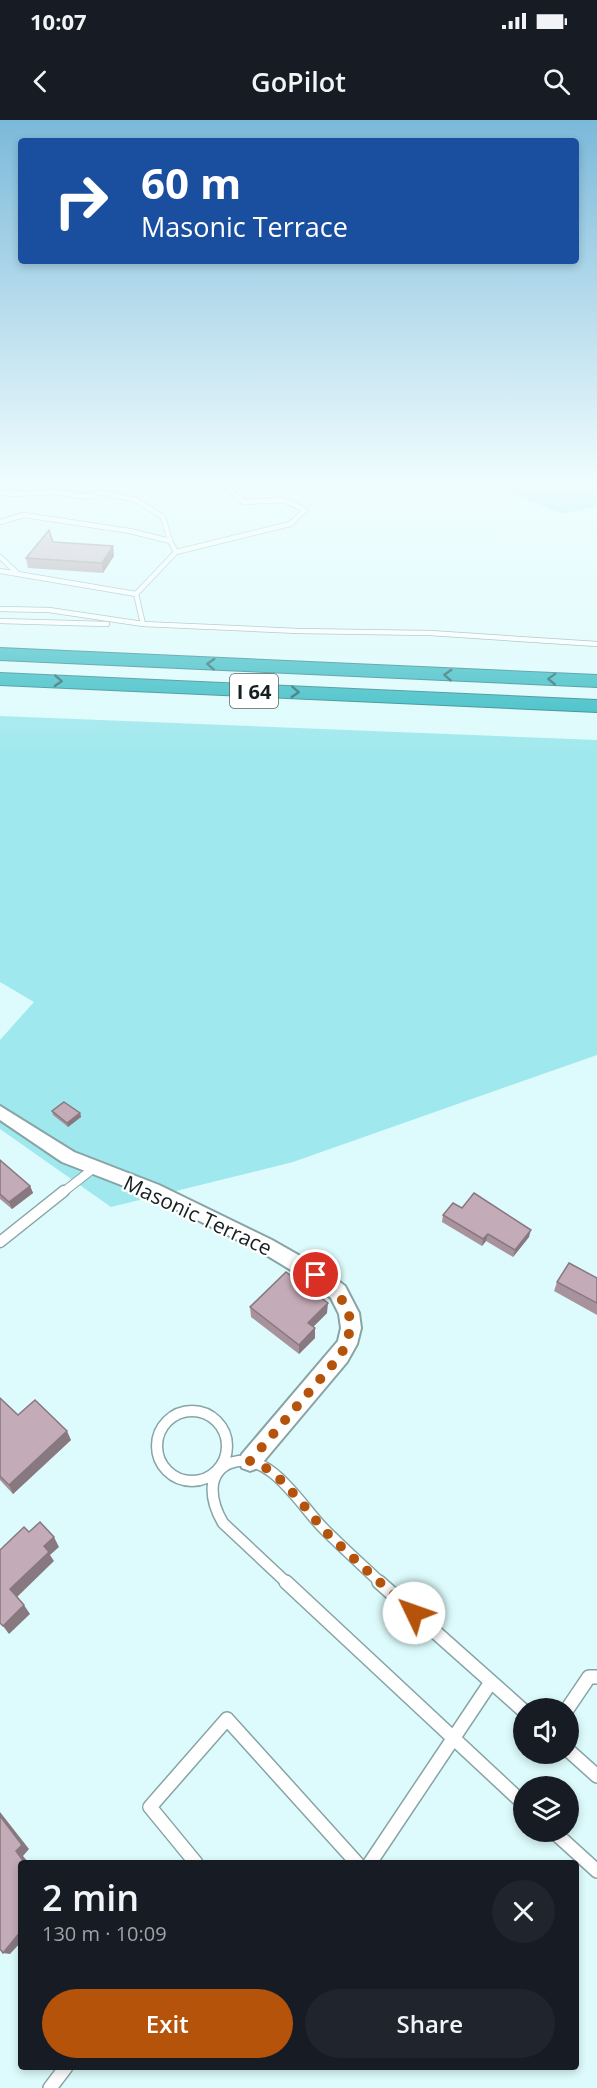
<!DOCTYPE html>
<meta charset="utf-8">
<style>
:root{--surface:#171b24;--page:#20242c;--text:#f1f3f6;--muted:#9ea1a6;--accent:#b45309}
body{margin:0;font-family:"Open Sans",sans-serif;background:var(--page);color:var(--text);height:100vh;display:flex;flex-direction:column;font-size:22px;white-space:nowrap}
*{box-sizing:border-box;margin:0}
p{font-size:20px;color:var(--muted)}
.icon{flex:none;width:33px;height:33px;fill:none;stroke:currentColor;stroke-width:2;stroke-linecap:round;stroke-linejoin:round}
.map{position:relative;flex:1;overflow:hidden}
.details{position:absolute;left:18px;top:1740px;width:561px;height:210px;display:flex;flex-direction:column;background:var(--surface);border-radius:6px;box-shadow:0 3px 9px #0003}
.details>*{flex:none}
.banner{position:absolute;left:18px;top:18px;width:561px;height:126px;border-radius:6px;box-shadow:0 3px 9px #0003;background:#1a4fa0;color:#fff;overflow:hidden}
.controls{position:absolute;left:513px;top:1578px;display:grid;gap:12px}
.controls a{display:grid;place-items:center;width:66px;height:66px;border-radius:50%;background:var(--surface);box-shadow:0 3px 9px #0003;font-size:30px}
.pin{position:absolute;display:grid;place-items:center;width:51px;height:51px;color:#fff;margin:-26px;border:3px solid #fff;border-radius:50%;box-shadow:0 2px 6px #0007}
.me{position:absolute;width:66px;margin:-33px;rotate:312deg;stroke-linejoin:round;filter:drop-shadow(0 0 4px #0008)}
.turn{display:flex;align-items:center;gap:21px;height:126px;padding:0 24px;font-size:27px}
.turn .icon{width:78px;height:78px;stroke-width:2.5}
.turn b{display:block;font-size:42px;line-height:51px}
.round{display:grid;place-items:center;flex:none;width:63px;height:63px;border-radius:32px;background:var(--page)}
.overview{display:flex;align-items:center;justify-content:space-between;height:102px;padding:0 24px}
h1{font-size:36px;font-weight:600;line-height:45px}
.button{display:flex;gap:12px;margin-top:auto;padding:12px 24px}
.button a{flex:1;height:69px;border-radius:36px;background:var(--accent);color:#fff;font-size:24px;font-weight:600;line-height:69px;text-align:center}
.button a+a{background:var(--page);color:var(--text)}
.status{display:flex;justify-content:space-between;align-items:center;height:42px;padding:0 30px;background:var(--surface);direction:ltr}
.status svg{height:16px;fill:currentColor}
header{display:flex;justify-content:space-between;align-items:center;height:78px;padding:0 24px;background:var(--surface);font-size:27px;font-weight:600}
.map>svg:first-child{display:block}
.green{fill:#9fe8ed}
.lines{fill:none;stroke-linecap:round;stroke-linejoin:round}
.service-far3-casing{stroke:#88a4a6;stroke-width:6}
.service-far2-casing{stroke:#88a4a6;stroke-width:10}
.service-far1-casing{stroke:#88a4a6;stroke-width:13}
.service-casing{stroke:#88a4a6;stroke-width:16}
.minor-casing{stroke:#88a4a6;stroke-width:4}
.motorway-casing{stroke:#28848a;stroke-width:2}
.service-far3{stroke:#fff;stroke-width:4.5}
.service-far2{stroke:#fff;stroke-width:8}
.service-far1{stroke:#fff;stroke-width:10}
.service{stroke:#fff;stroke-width:13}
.minor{fill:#fff;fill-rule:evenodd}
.motorway{fill:#33bac2;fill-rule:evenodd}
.wall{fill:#a8939d}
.shaded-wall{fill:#887880}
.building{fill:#c3abb7;stroke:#887880;stroke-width:1.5}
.oneway{stroke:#226569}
.route{stroke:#b45309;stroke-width:10;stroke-dasharray:0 18}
.labels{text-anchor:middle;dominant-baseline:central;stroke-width:4.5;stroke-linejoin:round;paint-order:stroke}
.shield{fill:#fff;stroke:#5b6364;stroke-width:1.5}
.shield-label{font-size:20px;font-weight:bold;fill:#152021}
.street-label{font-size:21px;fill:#152021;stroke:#fff}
</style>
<div class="status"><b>10:07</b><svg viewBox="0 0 49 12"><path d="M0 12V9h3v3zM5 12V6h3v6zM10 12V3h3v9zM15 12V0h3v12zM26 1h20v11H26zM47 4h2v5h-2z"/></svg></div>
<header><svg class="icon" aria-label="back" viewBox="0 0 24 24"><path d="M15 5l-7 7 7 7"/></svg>GoPilot<svg class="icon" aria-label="search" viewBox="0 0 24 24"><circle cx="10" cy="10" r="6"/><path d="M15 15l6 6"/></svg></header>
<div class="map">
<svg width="597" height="1968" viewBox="0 0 597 1968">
<rect width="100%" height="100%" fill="#ddfbfc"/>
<path class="green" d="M480,360H597V386L562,394Z
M0,596L597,620V935L293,1042L111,1087L0,1009V920L34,882L0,862Z"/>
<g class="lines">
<g class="service-far3-casing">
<path id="service-far3" d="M0,372L11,374L59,372L78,376H92L100,372L136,380L163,397L170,421
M0,402L24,395L130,411L170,421L176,432L136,474
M176,432L290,404L305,390L284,380L244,382L218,360
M0,437L17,453
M0,451L136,474L143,504L298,511L430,513L597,524
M0,489L49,490L143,504
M0,501L107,504"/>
</g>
<g class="service-far2-casing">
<path id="service-far2" d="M62,1073L94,1048"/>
</g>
<g class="service-far1-casing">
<path id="service-far1" d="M0,1122L64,1071
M157 1326a35 35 0 1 1 70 0a35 35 0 1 1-70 0Z
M287,1463L223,1403C216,1391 211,1378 213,1364C215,1353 223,1344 234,1342C271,1332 301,1386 324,1409C343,1428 362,1445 381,1463"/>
</g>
<g class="service-casing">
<path id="service" d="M286,1462L524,1684
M379,1462L524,1591
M568,1588L589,1557H597
M568,1630L597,1656
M554,1712L597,1751
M196,1743L150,1687L227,1599L357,1743
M370,1743L491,1562
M50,1968L66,1947"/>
</g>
<g class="minor-casing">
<path id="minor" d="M0,986L74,1032L159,1065L272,1120L323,1149L345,1166L359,1193L361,1208L357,1224L347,1242L258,1348L250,1351L242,1348L239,1341L242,1334L338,1221L341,1208L339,1194L331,1178L309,1161L258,1130L147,1075L62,1042L0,1000Z"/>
</g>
<g class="motorway-casing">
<path id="motorway" d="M0,528L597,555V567L0,540Z
M0,553L597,580V592L0,565Z"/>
</g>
<use href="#service-far3" class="service-far3"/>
<use href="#service-far2" class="service-far2"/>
<use href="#service-far1" class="service-far1"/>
<use href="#service" class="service"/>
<use href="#minor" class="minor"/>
<use href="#motorway" class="motorway"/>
</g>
<path class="wall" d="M53,422L113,426L114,436L103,453L28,448L26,438Z
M52,991L80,993L81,997L68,1007L53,995Z
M0,1040L30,1066L33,1073L12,1089L0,1079Z
M462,1088L529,1117L513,1137L486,1121L482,1126L442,1102L443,1095Z
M597,1158V1195L554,1171L557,1162Z
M250,1187L327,1193L313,1207L315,1208V1218L299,1234L251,1197Z
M0,1278L18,1295L71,1320L13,1374L0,1360Z"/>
<path class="shaded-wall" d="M113,426L114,436L103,453L102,443Z
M80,993L81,997L68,1007L67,1003Z
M30,1066L33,1073L12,1089L9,1082Z
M531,1110L529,1117L513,1137L515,1130Z
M488,1114L486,1121L482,1126L483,1119Z
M328,1183L327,1193L308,1212V1203Z
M315,1208V1218L299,1234V1225Z
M67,1311L71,1320L13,1374L9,1365Z
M54,1417L59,1427L50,1435L54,1441L16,1478L10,1469L44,1426Z
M24,1485L30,1494L9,1514L3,1506Z
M0,1692L29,1729L23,1736L29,1743H25L16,1731L0,1696Z
M21,1811V1822L10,1834L3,1833Z"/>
<path class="building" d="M49,410L53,422L113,426L102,443L26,438Z
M64,982L80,993L67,1003L52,991Z
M0,1040L30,1066L9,1082L0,1074Z
M474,1073L531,1110L515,1130L488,1114L483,1119L443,1095L453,1083L462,1088Z
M569,1143L597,1158V1183L557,1162Z
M286,1152L328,1183L308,1203L315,1208L299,1225L250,1187Z
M0,1278L18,1295L35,1280L67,1311L9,1365L0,1356Z
M40,1402L54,1417L44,1426L49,1432L10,1469L24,1485L3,1506L0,1503V1430L24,1407L29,1412Z
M0,1696L22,1725L16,1731L25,1743H21V1811L3,1833L0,1829Z"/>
<defs><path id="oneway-chevron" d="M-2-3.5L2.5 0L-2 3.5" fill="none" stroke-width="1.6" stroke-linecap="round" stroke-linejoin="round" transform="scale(1.5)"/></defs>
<g class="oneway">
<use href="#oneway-chevron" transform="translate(211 544) rotate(-177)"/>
<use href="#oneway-chevron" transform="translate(448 555) rotate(-177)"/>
<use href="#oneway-chevron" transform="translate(552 559) rotate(-178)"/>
<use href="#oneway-chevron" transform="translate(58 561) rotate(3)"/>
<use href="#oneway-chevron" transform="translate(295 572) rotate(3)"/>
</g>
<linearGradient id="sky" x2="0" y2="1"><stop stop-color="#7bb9da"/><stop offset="0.57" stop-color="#f0fdfe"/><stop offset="1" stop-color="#f0fdfe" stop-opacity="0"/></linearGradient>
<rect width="597" height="636" fill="url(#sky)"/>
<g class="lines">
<path class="route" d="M316,1155C347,1179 361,1198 340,1236L250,1341C279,1347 308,1394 329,1415C357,1442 385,1467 414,1493"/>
</g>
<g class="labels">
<rect class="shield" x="230" y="554" width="48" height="34" rx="4.5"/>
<g class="shield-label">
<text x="254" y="571">I 64</text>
</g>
<g class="street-label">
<text transform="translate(198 1095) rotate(25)">Masonic Terrace</text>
</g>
</g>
</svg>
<div class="controls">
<a><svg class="icon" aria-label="sound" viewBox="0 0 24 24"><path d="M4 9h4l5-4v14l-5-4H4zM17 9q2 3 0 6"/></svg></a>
<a><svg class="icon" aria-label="layers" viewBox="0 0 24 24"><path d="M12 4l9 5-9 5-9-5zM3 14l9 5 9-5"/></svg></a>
</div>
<div class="pin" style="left:316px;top:1155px;background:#d93025"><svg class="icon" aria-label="arrive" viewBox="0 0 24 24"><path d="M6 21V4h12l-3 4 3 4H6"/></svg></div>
<svg class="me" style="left:414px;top:1493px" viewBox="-20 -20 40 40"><circle r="19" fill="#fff"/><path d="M0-13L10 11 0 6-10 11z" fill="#b45309"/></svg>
<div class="banner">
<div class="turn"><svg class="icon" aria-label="right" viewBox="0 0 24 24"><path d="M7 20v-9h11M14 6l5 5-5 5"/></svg><div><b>60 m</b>Masonic Terrace</div></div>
</div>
<section class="details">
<div class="overview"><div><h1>2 min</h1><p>130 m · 10:09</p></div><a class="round"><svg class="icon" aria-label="close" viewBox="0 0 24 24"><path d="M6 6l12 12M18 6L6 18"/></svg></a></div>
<div class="button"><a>Exit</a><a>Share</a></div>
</section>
</div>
